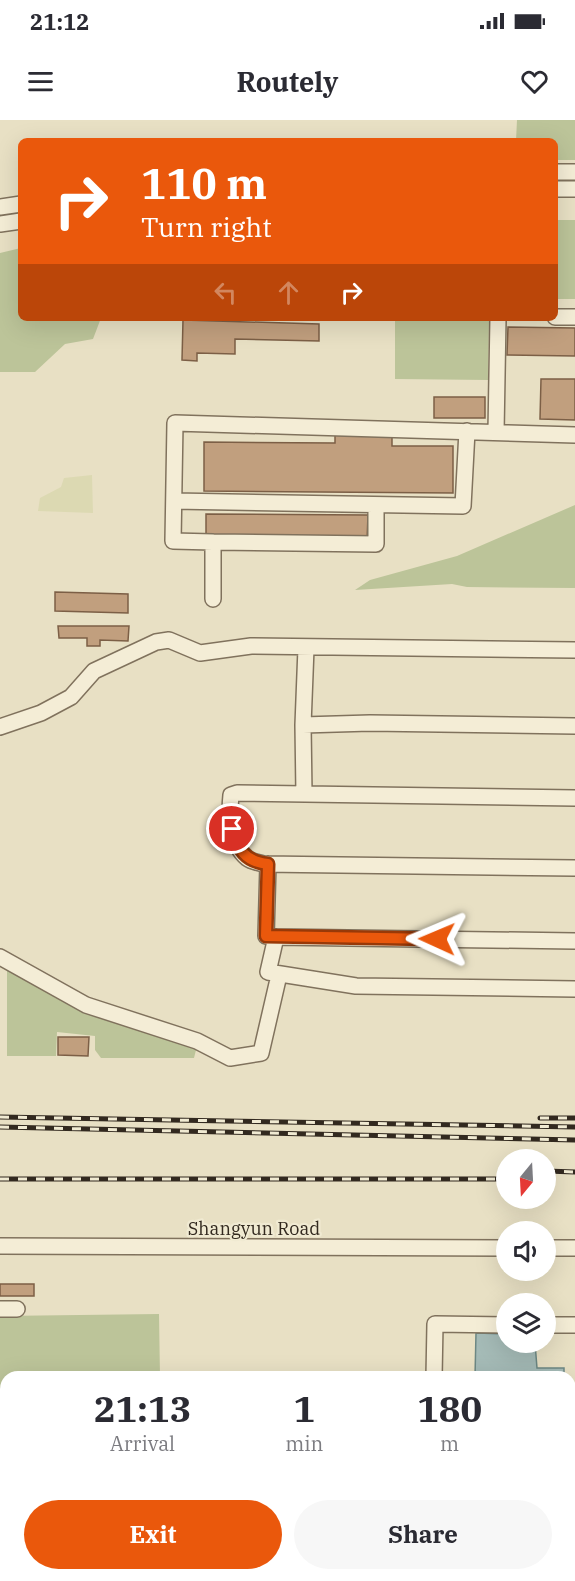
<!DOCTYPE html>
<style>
:root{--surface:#fff;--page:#f7f7f7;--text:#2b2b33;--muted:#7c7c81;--accent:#ea580c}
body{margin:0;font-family:"IBM Plex Serif",serif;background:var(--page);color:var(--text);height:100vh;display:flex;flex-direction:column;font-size:22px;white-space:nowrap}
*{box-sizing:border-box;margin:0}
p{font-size:20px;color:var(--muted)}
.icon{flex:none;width:33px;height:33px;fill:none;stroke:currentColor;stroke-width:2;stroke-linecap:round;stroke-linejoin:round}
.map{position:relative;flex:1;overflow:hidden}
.details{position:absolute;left:0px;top:1251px;width:576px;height:210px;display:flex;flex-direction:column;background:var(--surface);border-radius:18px 18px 0 0;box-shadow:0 6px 24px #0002}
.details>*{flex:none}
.hud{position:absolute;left:18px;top:18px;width:540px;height:183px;border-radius:9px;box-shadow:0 6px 24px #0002;background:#ea580c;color:#fff;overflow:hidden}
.needle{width:39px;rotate:198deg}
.tools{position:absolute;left:496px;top:1029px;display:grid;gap:12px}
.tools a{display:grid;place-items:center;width:60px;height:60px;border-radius:50%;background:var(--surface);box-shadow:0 6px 24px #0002;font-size:30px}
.pin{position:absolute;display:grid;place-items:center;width:51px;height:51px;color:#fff;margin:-26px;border:3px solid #fff;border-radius:50%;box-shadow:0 2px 6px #0007}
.me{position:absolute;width:66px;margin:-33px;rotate:271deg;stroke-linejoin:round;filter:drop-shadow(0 0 4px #0008)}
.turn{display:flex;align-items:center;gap:21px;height:126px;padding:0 24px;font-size:27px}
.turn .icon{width:78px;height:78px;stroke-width:2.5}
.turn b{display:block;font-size:42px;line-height:51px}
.lanes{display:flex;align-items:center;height:57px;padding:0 24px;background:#0003;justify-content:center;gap:30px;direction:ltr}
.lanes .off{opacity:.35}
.eta{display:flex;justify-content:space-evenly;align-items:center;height:102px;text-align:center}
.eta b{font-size:36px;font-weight:700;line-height:42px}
.button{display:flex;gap:12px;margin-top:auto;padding:12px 24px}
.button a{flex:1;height:69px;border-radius:36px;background:var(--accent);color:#fff;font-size:24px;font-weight:700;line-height:69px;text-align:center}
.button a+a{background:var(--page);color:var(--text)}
.status{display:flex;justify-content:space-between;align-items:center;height:42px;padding:0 30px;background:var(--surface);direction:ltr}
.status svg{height:16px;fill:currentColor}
header{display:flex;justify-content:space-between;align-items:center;height:78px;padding:0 24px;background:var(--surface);font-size:27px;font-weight:700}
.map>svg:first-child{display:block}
.farmland{fill:#dcd9b2}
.green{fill:#bcc499}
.water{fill:#a5bbb7;stroke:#6d8884;stroke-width:1.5}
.building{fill:#c19f7e;stroke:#7c5f46;stroke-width:1.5}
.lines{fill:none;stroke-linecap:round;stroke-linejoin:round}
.minor-casing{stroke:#80725d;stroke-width:18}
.minor{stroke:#f4edd6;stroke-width:15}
.rail-casing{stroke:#32291f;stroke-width:5}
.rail{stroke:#f0ead2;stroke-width:3;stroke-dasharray:9;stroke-linecap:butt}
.route-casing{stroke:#983908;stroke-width:15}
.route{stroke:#ea580c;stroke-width:10}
.labels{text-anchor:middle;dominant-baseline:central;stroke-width:4.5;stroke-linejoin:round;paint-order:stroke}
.street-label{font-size:18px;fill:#32291f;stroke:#f0ead2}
</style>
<div class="status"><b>21:12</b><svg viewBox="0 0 49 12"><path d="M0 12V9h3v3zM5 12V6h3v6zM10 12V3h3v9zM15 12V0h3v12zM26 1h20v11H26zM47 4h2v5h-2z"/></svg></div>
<header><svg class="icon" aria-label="menu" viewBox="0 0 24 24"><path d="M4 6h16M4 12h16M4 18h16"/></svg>Routely<svg class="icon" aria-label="heart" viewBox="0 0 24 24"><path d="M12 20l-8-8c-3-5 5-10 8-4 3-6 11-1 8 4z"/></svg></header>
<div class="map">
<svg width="575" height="1461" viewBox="0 0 575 1461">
<rect width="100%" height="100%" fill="#e8e0c4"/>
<path class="farmland" d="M92,355L93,393L38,391L40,378L61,367L64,358Z"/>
<path class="green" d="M517,0H575V40H555V21H516Z
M555,100H575V179H555Z
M21,128V198H101L93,219L65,224L35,252H0V133Z
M395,199L489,200L488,260L395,259Z
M575,385V468L467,467L452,464L355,470L370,460L457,436Z
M7,850C38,868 70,885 103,898C134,910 166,915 196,930L194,938H101L95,930V916L57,912L56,936H7Z
M159,1194L160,1257H6V1455H281V1461H0V1196Z
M324,1455H534V1461H324Z"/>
<path class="water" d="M476,1213L507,1214V1222L535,1223L537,1248H564V1257H475Z"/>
<path class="building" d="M183,200L319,204V221L235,219V234L197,233V241L182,240Z
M508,207L575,208V236L507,235Z
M541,259H575V300L540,299Z
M434,277H485V298H434Z
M335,315L392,316V326H453V373L204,371V322L335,323Z
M206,394L368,395L367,421L206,418Z
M55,472L128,474V493L55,491Z
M58,506H129L128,521L100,520V526H87V518H59Z
M58,917H89L88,936L58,935Z
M0,1164H34V1176H0Z"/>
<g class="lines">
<g class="minor-casing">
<path id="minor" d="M555,52H575
M555,69H575
M0,87L21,84
M0,104L21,101
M555,197H575
M496,312L498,198
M174,381L463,386L467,311
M213,422L376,424V386
M213,479V422L173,421L175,303L575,315
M303,605L306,528
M0,607L41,593L71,577L94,551L156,522L169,520L200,533L251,526L575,530
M304,674L303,605L370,603L575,606
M575,678L237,673L231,675C229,694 230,724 247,738C251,741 259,743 264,744L575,748
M268,744L266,816L276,817
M575,821L276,817L268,852L356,866L575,869
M0,837L86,885L197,921L230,938L261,933L279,855
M0,1126L507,1128
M546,1128H575
M0,1189H17
M546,1205H575
M434,1257L435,1204L507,1205
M570,1427H575
M302,1461V1455
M414,1461V1455
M541,1461L542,1455"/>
</g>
<use href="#minor" class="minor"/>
<g class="rail-casing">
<path id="rail" d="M0,997L575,1007
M540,998H575
M0,1007L575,1020
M546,1051L575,1052
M0,1059H507"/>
</g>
<use href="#rail" class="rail"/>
</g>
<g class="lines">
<g class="route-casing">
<path id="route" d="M232,709C238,729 245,742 268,744L266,816L437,819"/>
</g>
<use href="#route" class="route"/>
</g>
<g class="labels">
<g class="street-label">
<text x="254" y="1108">Shangyun Road</text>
</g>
</g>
</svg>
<div class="tools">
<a><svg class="needle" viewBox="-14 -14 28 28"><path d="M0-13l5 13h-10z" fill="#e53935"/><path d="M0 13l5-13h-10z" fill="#7c7c81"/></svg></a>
<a><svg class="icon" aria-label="sound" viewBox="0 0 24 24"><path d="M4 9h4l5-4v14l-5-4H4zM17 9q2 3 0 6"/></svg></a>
<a><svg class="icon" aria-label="layers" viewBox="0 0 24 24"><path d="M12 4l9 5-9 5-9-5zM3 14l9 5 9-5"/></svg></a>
</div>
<div class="pin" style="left:232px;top:709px;background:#d93025"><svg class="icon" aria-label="arrive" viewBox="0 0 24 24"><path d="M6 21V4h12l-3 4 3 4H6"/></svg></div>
<svg class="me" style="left:437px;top:819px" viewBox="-20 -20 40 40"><path d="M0-17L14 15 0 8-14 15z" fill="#ea580c" stroke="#fff" stroke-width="4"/></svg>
<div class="hud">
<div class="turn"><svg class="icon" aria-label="right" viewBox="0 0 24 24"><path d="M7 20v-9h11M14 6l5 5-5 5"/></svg><div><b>110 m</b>Turn right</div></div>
<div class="lanes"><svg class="icon off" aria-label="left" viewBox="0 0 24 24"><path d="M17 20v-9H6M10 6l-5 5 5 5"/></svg><svg class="icon off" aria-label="ahead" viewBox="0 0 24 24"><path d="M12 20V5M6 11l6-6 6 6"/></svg><svg class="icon" aria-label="right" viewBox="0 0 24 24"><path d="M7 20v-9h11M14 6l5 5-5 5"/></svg></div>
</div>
<section class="details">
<div class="eta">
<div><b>21:13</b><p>Arrival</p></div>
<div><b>1</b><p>min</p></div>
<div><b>180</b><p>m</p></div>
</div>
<div class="button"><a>Exit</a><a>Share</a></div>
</section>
</div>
